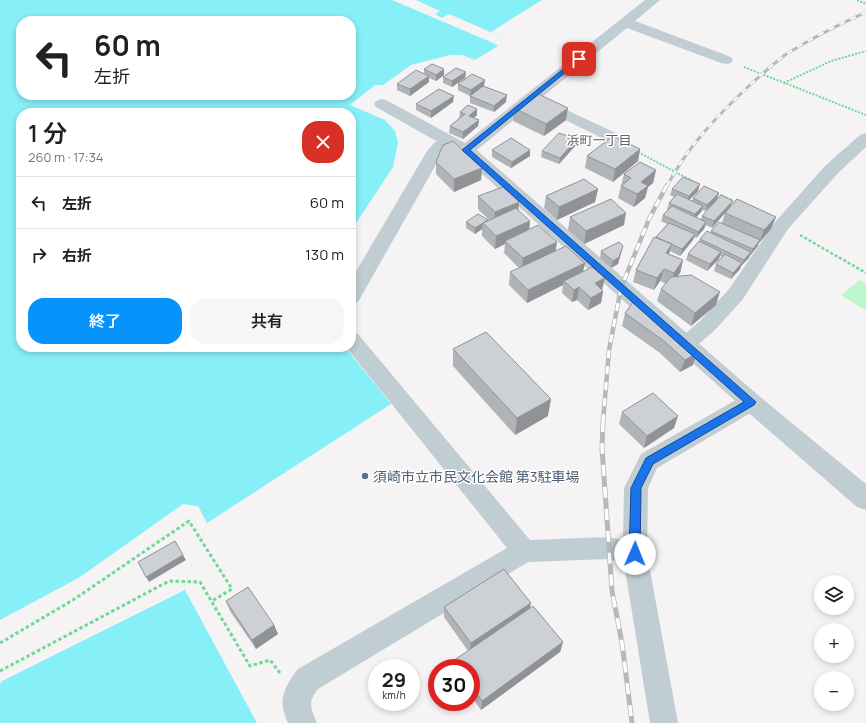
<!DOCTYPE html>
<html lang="ja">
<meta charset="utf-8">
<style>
:root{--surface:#fff;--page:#f6f6f6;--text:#202124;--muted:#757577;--line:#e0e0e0;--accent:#0693fc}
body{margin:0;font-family:Manrope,"Noto Sans JP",sans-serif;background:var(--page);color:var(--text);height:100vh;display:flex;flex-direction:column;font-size:15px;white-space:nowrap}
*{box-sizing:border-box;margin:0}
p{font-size:13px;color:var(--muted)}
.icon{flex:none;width:22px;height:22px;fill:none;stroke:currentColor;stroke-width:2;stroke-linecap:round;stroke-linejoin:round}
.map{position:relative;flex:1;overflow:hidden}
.sheet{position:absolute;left:16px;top:108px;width:340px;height:244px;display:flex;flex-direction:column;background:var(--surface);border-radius:16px;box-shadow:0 2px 6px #0003}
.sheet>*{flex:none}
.banner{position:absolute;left:16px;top:16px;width:340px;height:84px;border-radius:16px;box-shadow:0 2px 6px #0003;background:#fff;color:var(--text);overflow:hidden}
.fabs{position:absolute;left:814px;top:575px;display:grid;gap:8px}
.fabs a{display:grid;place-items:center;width:40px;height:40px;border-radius:50%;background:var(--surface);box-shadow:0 2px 6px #0003;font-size:20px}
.speed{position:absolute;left:368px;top:659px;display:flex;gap:8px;font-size:20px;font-weight:700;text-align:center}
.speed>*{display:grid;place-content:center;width:52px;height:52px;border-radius:50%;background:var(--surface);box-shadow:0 2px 6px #0003;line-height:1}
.speed small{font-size:10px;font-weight:400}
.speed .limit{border:6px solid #d22;background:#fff;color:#111}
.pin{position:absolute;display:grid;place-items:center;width:34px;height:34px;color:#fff;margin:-17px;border-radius:8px;box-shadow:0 2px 6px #0006}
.me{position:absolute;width:44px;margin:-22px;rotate:1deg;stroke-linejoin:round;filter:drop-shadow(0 0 3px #0008)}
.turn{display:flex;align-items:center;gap:14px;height:84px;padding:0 12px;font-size:18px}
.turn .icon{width:52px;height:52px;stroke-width:2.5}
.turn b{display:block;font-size:28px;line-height:34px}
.round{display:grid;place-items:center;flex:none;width:42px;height:42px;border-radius:16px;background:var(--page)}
.overview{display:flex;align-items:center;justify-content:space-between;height:68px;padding:0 12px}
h1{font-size:24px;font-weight:600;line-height:30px}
.primary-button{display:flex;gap:8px;margin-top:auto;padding:8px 12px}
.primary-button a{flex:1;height:46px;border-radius:16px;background:var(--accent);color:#fff;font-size:16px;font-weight:600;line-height:46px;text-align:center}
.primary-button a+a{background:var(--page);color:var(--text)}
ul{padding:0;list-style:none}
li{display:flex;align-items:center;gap:12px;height:52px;padding:0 12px;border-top:1px solid var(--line)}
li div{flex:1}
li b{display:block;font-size:15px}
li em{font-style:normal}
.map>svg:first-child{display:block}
.green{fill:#bef6cc}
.water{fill:#87eff7;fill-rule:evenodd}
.pier{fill:#f5f3f3}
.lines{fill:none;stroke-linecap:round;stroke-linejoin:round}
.path-far2{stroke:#71d998;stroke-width:2;stroke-dasharray:2 1.5;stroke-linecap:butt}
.path-far1{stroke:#71d998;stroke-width:2.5;stroke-dasharray:3 2;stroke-linecap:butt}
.path{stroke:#71d998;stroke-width:3;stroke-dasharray:3.5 2.5;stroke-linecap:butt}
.minor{fill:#c0cdd3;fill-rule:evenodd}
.tertiary{fill:#c0cdd3;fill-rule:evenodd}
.rail-far2-casing{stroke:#b4b9be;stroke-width:3}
.rail-far1-casing{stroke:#b4b9be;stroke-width:4.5}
.rail-casing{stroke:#b4b9be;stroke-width:5}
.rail-far2{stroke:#fff;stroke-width:2;stroke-dasharray:6;stroke-linecap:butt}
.rail-far1{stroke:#fff;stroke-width:3;stroke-dasharray:8;stroke-linecap:butt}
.rail{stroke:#fff;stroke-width:3.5;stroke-dasharray:11;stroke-linecap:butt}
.wall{fill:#b0b4b7}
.shaded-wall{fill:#909295}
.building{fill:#cdd1d5;stroke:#909295}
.route{fill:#1a73e8;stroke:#114b97}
.service-dot{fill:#5c6f8a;stroke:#fff;stroke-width:1.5}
.labels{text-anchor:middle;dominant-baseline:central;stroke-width:3;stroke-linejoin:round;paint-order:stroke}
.far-neighbourhood-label{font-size:13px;fill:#5e6469;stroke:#fff}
.service-label{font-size:14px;fill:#4e5e75;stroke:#fff;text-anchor:start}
</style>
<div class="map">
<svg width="866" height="723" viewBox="0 0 866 723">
<rect width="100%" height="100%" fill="#f5f3f3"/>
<path class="green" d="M860,280L866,284V311L841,295Z"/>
<path class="water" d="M0,0H542L491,32L502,37L493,43L498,46L475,60L462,55H450L411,65L383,85H375L350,105L385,120L395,131L398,143L393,167L351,231V113H21V347H345L391,404L207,523L184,587L185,590L257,723H0ZM21,21H351V95H21Z"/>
<path class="pier" d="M392,0H416L440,11L435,14L442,18L449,14L502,37L493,43Z
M183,504L198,506L207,523L184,587L185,590L2,681L0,684V620L80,577Z"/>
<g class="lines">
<path class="path-far2" d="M857,0L866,4
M744,67L866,115
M784,83L831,61L866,51
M638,152L694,182"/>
<path class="path-far1" d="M716,193L737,203
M800,235L866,273"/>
<path class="path" d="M0,643L73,600L189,521L232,589L212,601
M0,671L169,581L200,582L250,666L270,660L280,673"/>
<path class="minor" d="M645,0H660L635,21L731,57L733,60L731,63L726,64L721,63L627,28L541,98L620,135L622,138L620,141L614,143L608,141L533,104L472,154L466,155L455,151H445L442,154L358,302L351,304V280L427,151L435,142H438L376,107L374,104L376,101L382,99L388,101L465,143Z
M866,133V147L838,173L788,229L743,299L715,330L693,349L686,352L679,349L676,344L679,339L701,320L729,289L776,221L826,165L860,135Z
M351,331L358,334L530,540L608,537L623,540L624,488L641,454L743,396L751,393L759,396L762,402L759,408L657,468L648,488L647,554L678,723H650L624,563L608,559L528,562L318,689C307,703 311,708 317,723H288C277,701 284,687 298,669L507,548L346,347H351Z"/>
<path class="tertiary" d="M466,145L472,146L759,396L866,484V510L857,507L743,408L460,154L457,150L460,146Z"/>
<g class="rail-far2-casing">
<path id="rail-far2" d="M667,186C687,147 719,114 750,85C761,75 773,64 785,55C811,38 838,25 866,12"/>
</g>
<g class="rail-far1-casing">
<path id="rail-far1" d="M603,422L609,350L621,288L649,219L667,185"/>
</g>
<g class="rail-casing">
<path id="rail" d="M603,421L602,448L612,591L622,643L632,723"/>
</g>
<use href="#rail-far2" class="rail-far2"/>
<use href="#rail-far1" class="rail-far1"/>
<use href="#rail" class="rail"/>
</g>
<path class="wall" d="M424,69L444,75L436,81L429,78V82L410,96L397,90V84L424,74Z
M466,72L465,78L452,87L443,83V77Z
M458,84L484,86L506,102L494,112L470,103V96L458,90Z
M453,102L431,118L416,110V104Z
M514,108L566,120L544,136L513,121Z
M477,109V115L474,118L479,120L478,126L463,139L449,133L450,126L459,118L460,112Z
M577,139L576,145L559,164L541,157L542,151Z
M640,149L638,161L613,182L585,168L587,156Z
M492,150L530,156L511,168L492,157Z
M436,162L482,168L481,180L454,192L436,174Z
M656,170L653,183L648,187L645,198L634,207L618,198L624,174Z
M598,189L595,202L557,220L544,208L546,196Z
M672,189L698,191L689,200L692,201L693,198L719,193L705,211L702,210L701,212L696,217L701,220L702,216L731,207L776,217L771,229L759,243L757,247L741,266L740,269L731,279L714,271L716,264L722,257L720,256L719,259L707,271L686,260L688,254L699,242L700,239L711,232V231L722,223L725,213L712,228L706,225L704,229L696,238L694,237L693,240L680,256L670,251L669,254L683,260L680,273L677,276L716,305L691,326L657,301L661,289L666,284L660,281L654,290L633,282L636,270L656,237L667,224L661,221L663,215L668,209H667L669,203L674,197L670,195Z
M478,196L518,210L529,229L555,251L585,263L583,271L603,291L601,303L588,310L577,300L572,302L562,293L563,285L527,303L509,285L510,272L519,268L504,253L505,244L495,249L482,236V229L475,234L466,228V222L487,221L489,220L478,209Z
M570,217L624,225L584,244L568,230Z
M623,246L618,264L611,268L600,258L601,251Z
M636,298L693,365L680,372L660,353L622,326L625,313Z
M453,349L548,416L515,435L453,366Z
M622,412L674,428L644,448L619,424Z
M226,601L274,625L278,634L256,649L230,611Z
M444,607L530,608L563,642L560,652L481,710L471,696V668H453V661L468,651L444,617Z"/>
<path class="shaded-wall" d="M444,69V75L436,81V75Z
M466,72L465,78L452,87V81Z
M429,76V82L410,96V89Z
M485,80L484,86L470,96L471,90Z
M507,95L506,102L494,112V106Z
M454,96L453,102L431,118V111Z
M568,108L566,120L544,136L546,124Z
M477,109V115L469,122V116Z
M479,120L478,126L463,139V132Z
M577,139L576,145L559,164L560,158Z
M640,149L638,161L613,182L615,169Z
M530,150V156L511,168L512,162Z
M482,168L481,180L454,192V179Z
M656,170L653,183L648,187L645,198L634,207L637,194L641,182Z
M700,184L698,191L687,202L689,196Z
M598,189L595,202L557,220L559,207Z
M719,193L717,200L705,211L707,205Z
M733,201L730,207L712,228L714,221Z
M519,202L518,215L494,225L495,212Z
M703,206L701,212L693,221L695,214Z
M626,213L624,225L584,244L586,231Z
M776,217L771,229L759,243L764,230Z
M488,220L487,226L483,223L482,229L475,234V228Z
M530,221L529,234L505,241V244L495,249L496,236Z
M706,222L704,229L696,238L698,232Z
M695,234L693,240L680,256L682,249Z
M760,240L757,247L750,256L753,249Z
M557,242L555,255L522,270L523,258Z
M672,244L668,257L666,253Z
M623,246L618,264L611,268L613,261Z
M721,252L719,259L707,271L710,264Z
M751,252L749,258L741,266L744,260Z
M683,260L680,273L670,286L674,273Z
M585,263L582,276L564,281L563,285L527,303L528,290Z
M742,263L740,269L731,279L733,273Z
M664,269L660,281L654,290L657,278Z
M605,278L602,290L595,283Z
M579,287L577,300L572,302L574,290Z
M603,291L601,303L588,310L591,298Z
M720,292L716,305L691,326L695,313Z
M697,353L693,365L680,372L685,360Z
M551,399L548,416L515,435L517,418Z
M678,416L674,428L644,448L647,436Z
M183,555L186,560L149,582L146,577Z
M531,603L529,613L470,653L471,643Z
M274,625L278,634L256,649L252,640Z
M563,642L560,652L481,710L482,701Z"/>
<path class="building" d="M432,64L444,69L436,75L424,69Z
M456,68L466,72L452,81L443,77Z
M416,70L429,76L410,89L397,84Z
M472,74L485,80L471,90L458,84Z
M483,86L507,95L494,106L470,96Z
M439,89L454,96L431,111L416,104Z
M536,93L568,108L546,124L514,108Z
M468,105L477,109L469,116L479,120L463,132L450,126L465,114L460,112Z
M559,133L577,139L560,158L542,151Z
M613,136L640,149L615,169L587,156Z
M511,138L530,150L512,162L492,150Z
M453,141L482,168L454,179L436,162L443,145Z
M640,162L656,170L641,182L648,186L637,194L621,186L631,178L624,174Z
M683,177L700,184L689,196L672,189Z
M584,179L598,189L559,207L546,196Z
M704,186L719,193L707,205L693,198Z
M503,187L519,202L495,212L478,196Z
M677,194L703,206L695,214L669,203Z
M721,195L733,201L714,221L702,216Z
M611,199L626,213L586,231L570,217Z
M737,199L776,217L764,230L725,213Z
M672,206L706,222L698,232L663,215Z
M516,208L530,221L496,236L483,223Z
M478,214L488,220L475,228L466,222Z
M719,222L760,240L753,249L711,231Z
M669,223L695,234L682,249L656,237Z
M538,225L557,242L523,258L505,241Z
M707,231L751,252L744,260L700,239Z
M654,237L672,244L666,253L683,260L674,273L664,269L657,278L636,270Z
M699,241L721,252L710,264L688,254Z
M619,242L623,246L619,257L613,261L601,251Z
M566,246L585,263L528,290L510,272Z
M725,254L742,263L733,273L716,264Z
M592,267L605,278L595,283L603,291L591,298L579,287L574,290L564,281Z
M691,275L720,292L695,313L661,289L671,277Z
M636,298L697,353L685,360L664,341L625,313Z
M486,332L551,399L517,418L453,349Z
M653,393L678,416L647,436L622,412Z
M175,541L183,555L146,577L138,562Z
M504,569L531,603L471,643L444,607Z
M248,587L274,625L252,640L226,601Z
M533,606L563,642L482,701L471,686V668H458L453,661Z"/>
<path class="route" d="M577,58L582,59L470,150L756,402L754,405L653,464L641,488L640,554L638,557L635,559L631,557L629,554L631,488L646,458L744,402L462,150Z"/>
<circle class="service-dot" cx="365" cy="476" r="4"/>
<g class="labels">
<g class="far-neighbourhood-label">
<text x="599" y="140">浜町一丁目</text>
</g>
<g class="service-label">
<text x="373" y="476">須崎市立市民文化会館 第3駐車場</text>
</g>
</g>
</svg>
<div class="fabs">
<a><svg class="icon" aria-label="layers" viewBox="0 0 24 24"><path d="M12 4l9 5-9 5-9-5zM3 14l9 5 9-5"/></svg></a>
<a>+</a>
<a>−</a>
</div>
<div class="speed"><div>29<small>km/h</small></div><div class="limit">30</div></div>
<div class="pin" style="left:579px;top:59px;background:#d93025"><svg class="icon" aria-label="arrive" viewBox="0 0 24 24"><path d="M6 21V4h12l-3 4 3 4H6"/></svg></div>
<svg class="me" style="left:635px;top:554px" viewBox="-20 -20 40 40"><circle r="19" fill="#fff"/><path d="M0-13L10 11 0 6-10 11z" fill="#1a73e8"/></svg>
<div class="banner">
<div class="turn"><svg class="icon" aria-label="left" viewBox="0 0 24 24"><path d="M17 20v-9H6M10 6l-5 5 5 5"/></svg><div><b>60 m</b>左折</div></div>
</div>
<section class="sheet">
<div class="overview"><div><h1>1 分</h1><p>260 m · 17:34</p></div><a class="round" style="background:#d93025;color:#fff"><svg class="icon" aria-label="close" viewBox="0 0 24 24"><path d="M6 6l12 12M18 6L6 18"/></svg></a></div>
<ul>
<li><svg class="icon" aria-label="left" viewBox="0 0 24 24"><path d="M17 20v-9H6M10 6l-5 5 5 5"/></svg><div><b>左折</b></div><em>60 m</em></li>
<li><svg class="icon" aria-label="right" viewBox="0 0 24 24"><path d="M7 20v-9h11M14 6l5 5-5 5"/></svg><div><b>右折</b></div><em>130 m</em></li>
</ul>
<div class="primary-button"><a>終了</a><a>共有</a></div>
</section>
</div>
